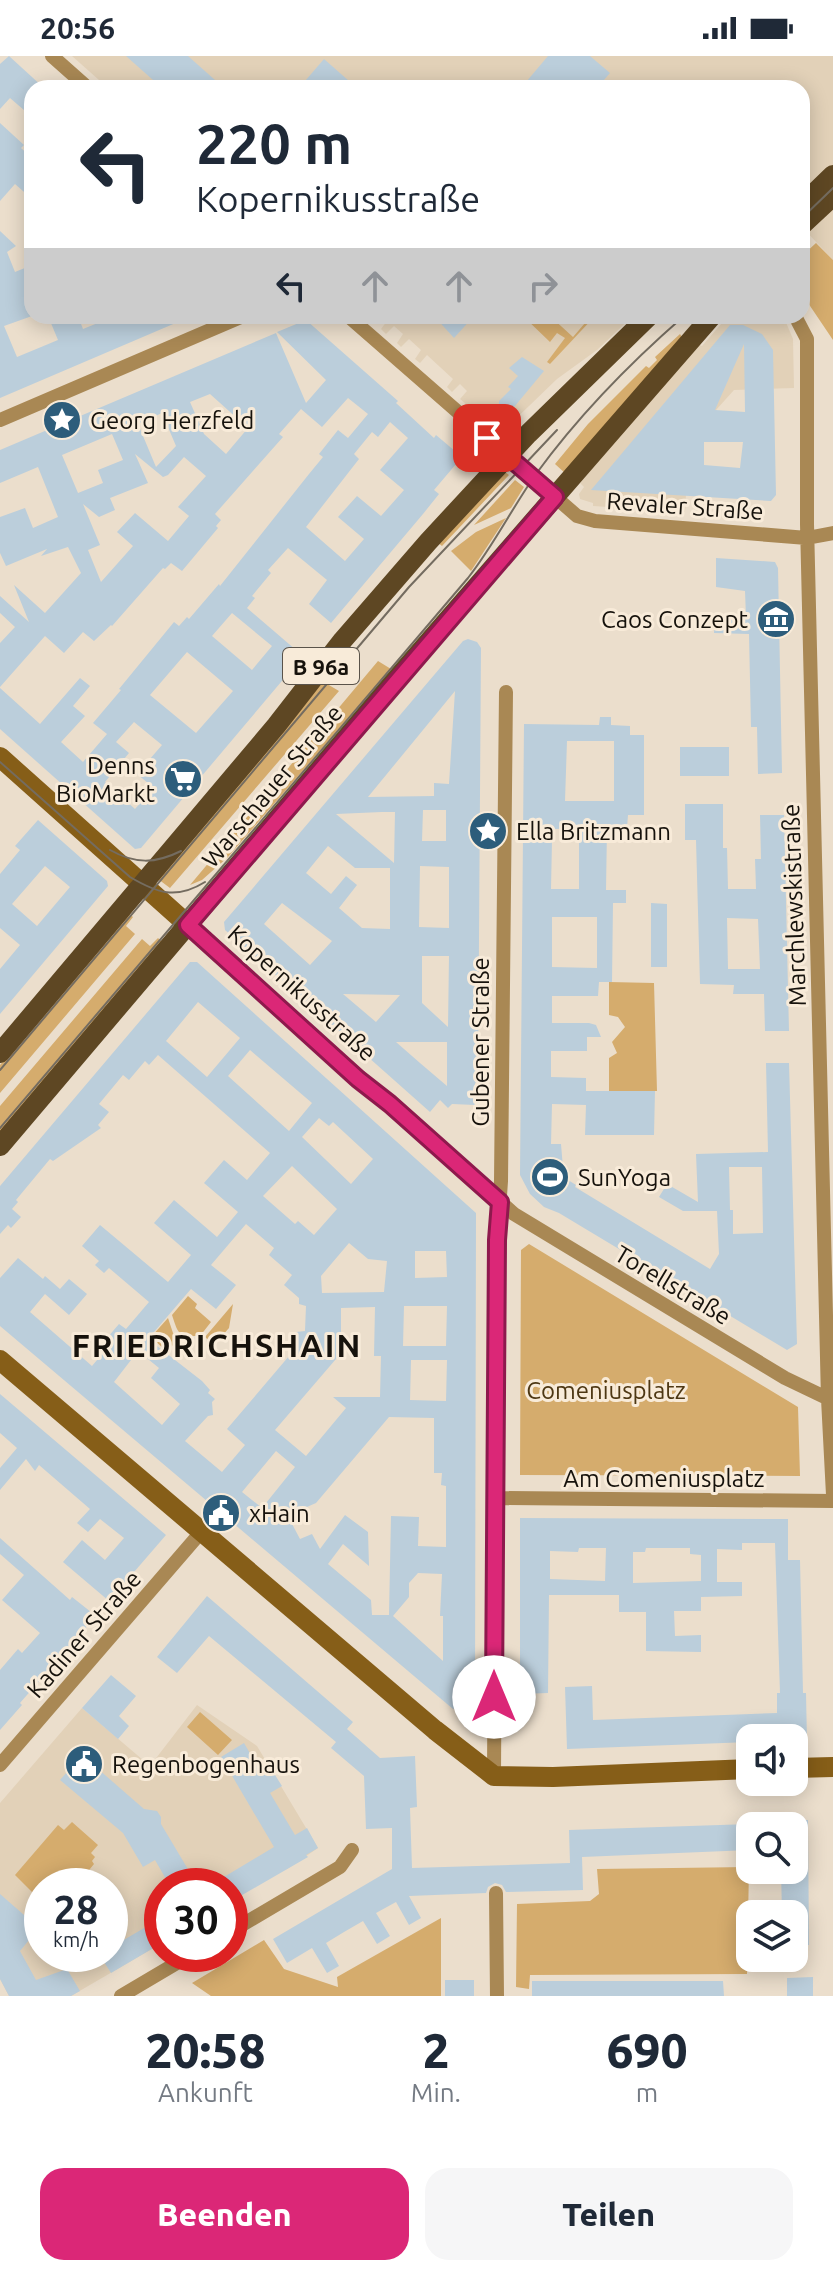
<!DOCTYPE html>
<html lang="de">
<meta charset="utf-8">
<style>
:root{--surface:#fff;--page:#f6f6f7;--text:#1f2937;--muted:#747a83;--accent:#db2777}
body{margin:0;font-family:Ubuntu,sans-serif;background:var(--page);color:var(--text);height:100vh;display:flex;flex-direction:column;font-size:30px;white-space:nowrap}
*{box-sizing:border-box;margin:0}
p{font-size:26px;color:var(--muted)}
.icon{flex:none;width:44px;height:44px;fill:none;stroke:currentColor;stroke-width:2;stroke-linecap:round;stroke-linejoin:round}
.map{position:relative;height:1940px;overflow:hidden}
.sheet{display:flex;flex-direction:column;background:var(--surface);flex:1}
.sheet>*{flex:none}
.banner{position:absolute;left:24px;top:24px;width:786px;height:244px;border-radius:24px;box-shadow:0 4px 20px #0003;background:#fff;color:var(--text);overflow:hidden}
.controls{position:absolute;left:736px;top:1668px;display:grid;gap:16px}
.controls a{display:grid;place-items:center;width:72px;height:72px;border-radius:16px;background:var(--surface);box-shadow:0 4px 20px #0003;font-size:40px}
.speed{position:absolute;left:24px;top:1812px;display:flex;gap:16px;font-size:40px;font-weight:700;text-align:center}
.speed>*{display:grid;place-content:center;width:104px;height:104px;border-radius:50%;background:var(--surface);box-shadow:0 4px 20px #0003;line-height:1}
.speed small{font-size:20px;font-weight:400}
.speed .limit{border:12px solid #d22;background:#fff;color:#111}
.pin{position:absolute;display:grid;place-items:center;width:68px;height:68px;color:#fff;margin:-34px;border-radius:16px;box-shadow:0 4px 12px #0006}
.me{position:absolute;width:88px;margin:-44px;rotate:0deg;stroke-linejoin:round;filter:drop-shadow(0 0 6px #0008)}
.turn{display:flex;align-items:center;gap:28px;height:168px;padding:0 40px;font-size:36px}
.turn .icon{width:104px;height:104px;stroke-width:2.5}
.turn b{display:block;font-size:56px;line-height:68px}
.lanes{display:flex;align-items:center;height:76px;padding:0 40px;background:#0003;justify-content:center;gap:40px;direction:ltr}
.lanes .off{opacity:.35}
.eta{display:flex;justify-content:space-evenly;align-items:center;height:136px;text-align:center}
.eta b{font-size:48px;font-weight:800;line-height:56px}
.cta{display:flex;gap:16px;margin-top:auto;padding:16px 40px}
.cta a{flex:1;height:92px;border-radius:24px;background:var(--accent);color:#fff;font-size:32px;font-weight:800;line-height:92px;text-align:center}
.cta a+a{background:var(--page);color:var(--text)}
.status{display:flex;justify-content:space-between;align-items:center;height:56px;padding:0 40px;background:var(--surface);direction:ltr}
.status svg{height:22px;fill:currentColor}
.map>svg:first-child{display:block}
.built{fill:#e2d1b8;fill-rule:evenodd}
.green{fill:#d5ac6d}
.building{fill:#bbcedb;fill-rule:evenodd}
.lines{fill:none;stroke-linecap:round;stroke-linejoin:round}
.street{stroke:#a98854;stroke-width:14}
.secondary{stroke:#865e18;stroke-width:20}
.primary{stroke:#5e4723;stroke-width:20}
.tram{stroke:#746c60;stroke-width:2}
.route-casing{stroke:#8e194d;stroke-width:20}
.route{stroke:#db2777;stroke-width:14}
.labels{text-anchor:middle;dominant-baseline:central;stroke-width:6;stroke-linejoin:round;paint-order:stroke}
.shield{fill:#f8ebd9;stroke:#5a534a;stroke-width:2}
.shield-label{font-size:22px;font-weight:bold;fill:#16120c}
.poi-label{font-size:24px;fill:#16120c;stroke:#f8ebd9;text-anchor:start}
.street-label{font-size:24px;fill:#16120c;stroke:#f8ebd9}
.park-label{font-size:24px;fill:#4d3713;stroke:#f8ebd9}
.district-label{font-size:32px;font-weight:bold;letter-spacing:2px;fill:#16120c;stroke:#f8ebd9}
</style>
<div class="status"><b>20:56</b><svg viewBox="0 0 49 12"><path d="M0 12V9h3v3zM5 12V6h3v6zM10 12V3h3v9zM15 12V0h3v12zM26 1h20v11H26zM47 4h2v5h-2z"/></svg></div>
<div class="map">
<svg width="833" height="1940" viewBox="0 0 833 1940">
<rect width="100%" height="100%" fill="#ebdecc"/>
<path class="built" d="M72,0H833V204L802,171V32H108Z
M383,260H633L597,294L557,323L503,375L495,372L460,343L467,335L460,328L452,336L447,331L453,323L427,299L420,307L415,303L421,294L409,283L401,291L397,287L403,278L394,270L386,278L381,273L387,265Z
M728,260H780L785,264L793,283L794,332L734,334L716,354L689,385L685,456L593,450V447L580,443L579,438L584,431L580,427L698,288L702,290Z
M197,1649L257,1690L318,1792L287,1813L230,1830H162V1887L71,1940H9L0,1923V1747L82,1652L150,1710ZM42,1830H110V1898H42Z"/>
<path class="green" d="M816,187L833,204V284L802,238V200Z
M550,260L573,281L591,260H595L550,308L547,306L565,282L557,277L550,286L524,261Z
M680,278L682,281L566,418L555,408L588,368L646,310L649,312L657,304L655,301Z
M505,416L509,419L442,490L437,486Z
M515,424L524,431L511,452L474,469Z
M506,462L471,515L451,495L476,476Z
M378,605L391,613L228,801L202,824L190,829Z
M322,625L339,635L170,832L158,823Z
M128,857L133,861L126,870L135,878L0,1037V1009Z
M158,882L162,886L0,1077V1050L142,883L150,890Z
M609,926L654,927L657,1035H609V1002L617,997L612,986L625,971L618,961L609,959Z
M529,1188L798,1351L800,1420L520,1419L521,1194Z
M188,1240L197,1248L195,1252L211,1266L200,1280C178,1280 179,1280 172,1259Z
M233,1248L229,1272L214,1289L205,1281Z
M168,1262L173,1277L179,1282L167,1296L151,1281Z
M200,1656L232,1684L218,1699L187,1671Z
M72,1766L98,1789L91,1797L95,1801L92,1805L94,1808L76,1830H42V1846L15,1819L58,1769L64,1774Z
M749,1811L747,1918L530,1919L529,1933L516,1931L517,1848L590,1845L599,1838L597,1813Z
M441,1862V1940H211L192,1927L264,1884L284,1913L338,1931L337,1921Z"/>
<path class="building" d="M9,0L44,32H32V61L10,42L0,53V8Z
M126,0H188L224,32H162Z
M548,0H590L610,17L597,32H521Z
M324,3L357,32H299Z
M0,67L24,89L21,92L32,102V143L15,128L0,145Z
M0,175L16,190L7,196L15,216L32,209V260L4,270L17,301L58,284L48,260H78L83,273L115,260H192L0,342Z
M434,260H474L454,282Z
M306,264L398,345L396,347L434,382L436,379L462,401L434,434L439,438L423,458L331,567L309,548L327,524L288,492L268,514L271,517L252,540L255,542L247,552L303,600L141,792L135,793L0,673V632L40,668L80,622L90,630L73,650L85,660L61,686L83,706L107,678L93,667L121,634L119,633L174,566L179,570L187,561L189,563L219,528L220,530L309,418L323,401L319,398L338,374L348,382L368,358L348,342L322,371L301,353L279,378L283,381L215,458L221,464L216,470L218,472L182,515L171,507L165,513L163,512L112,570L111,569L94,585L83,576L64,597L45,580L0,631V587L15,571L0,557V540L29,566L14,529L45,557L81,517L68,491L41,500L47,493L6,510L0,497V461L25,452L33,472L58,461L38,411L0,427V394L276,277L306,347L326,324L277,276ZM210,338L248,372L226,398L204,378L190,346ZM162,357L176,390L156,411L138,368ZM390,366L408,382L380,414L404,434L381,460L357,440L338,461L364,483L345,505L306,471L359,403L354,398L372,376L378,381ZM112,378L123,404L98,414L103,427L78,437L62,399ZM135,398L163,421L168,419L184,401L206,420L178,451L189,460L168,485L135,457L117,476L133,490L101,526L88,494L100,489L83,448L99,461L115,454L110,442L148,427ZM232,557L272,590L252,614L212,580ZM187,596L233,635L196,677L150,639ZM134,666L162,689L137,718L154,732L135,753L105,726L129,697L116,686Z
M730,269H743L762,278L773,294L776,439L771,445L591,434ZM744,288L745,356L715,354ZM704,386H743L740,412L704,409Z
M522,301L544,315L510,356H504L499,352V345L511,333L508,331L518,320L509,312Z
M716,502L775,506L778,512L782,717L758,718L757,671H751L749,578L714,577L715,562L746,561L745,535L716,531Z
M468,583L477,586L481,592L478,1027H475V1049L452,1048L448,1052L440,1044L430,1056L225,874L224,866L463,585ZM455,635L449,728L434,727V740L368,741ZM423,754H446V785H422ZM395,756L394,807L336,758L382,756ZM328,790L355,812H390V873L362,872L339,852L357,829L346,820L331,838L306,817ZM420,810L449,811V872L419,871ZM282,847L332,885L310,909L264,868ZM422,900H449L448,971L422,947ZM343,938L400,939L376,966ZM396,986H447V1030L420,1007Z
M600,661H611V669L630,670V679H644V759H628L627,772H607L606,834H626V847H613L612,926H599L598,940H552V967H589L596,969L601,981H587V995H551V1021L586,1022V1035H655L654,1079H585L586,1049L552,1048L551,1088H561L563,1112L557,1117L576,1129L575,1131L710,1213L719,1198L717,1155H683L659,1141L667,1128L698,1146L696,1098L768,1096L766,1007H789L797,1288L787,1294L559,1157L544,1151L530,1138L520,1119L524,668L599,669ZM567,685H614V745H565ZM579,772V833H551L552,784H555V773ZM552,861H597V912L552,911ZM729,1111H762L763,1177L733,1178V1154H730Z
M680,691H729V720H680Z
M685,748H723V792H727L728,833H756L755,803H761L760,759H784L789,975H765L764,938H733L734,929L700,928L696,784H685ZM727,862L758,863L760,913H728Z
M38,764L107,825L108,830L0,958V913L20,889L0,872V818L20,794L15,790ZM45,810L70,831L37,870L12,848Z
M651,847L667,848V911H651Z
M190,906H197L476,1157L475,1642L453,1653L0,1270V1222L18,1202L43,1223L45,1220L60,1233L69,1223L87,1238L69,1259L45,1238L30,1256L92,1310L112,1286L107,1282L119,1268L126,1273L149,1246L109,1212L104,1217L95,1209L99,1205L82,1190L100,1169L168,1226L191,1199L154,1167L174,1144L217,1181L238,1156L204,1127L224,1104L247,1124L270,1097L158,999L149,1009L145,1005L129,1024L123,1019L99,1048L109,1056L98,1069L101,1072L53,1105L50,1103L16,1144L18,1146L12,1153L21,1161L11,1172L8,1169L0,1178V1130ZM198,946L240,982L207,1021L166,985ZM250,994L312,1047L289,1075L228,1020ZM319,1062L329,1070L333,1066L373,1103L351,1128L302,1081ZM292,1110L337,1153L314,1179L298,1165L295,1168L263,1140ZM246,1168L274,1192L269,1199L292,1219L284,1229L299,1242V1248L306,1250L305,1275L296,1276L295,1293L227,1373L245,1389L222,1416L185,1385L208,1360L213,1359L212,1346L215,1343L208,1337L210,1334L202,1325L148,1283L191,1233L216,1253L236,1229L211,1209ZM349,1187L368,1203L387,1205L384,1236L322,1237L321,1220ZM415,1195H446L447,1221L415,1222ZM404,1250H447L446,1290H403ZM375,1251L374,1300H381L380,1341H333L346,1352L306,1400L275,1374L348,1289H341V1252ZM138,1295L159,1312L151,1322L180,1348L162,1369L114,1326ZM411,1304H447L446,1345L410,1344ZM389,1361L434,1362V1417H442L441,1429L446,1430V1491L418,1490L419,1461L391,1460L389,1559H372L371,1544L328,1508L343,1488L369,1510L368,1476L345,1459L320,1493L312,1478L300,1483L291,1466L300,1454L316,1447ZM276,1395L295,1411L262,1452L242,1436ZM418,1517L442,1518L440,1560H443V1605L393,1560L409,1541V1527Z
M0,1338L166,1479L109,1545L63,1506L82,1484L105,1504L124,1482L100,1463L88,1476L77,1467L90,1453L39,1409L35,1415L26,1403L0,1434V1412L17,1392L0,1377Z
M520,1462L788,1463V1504H800L803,1637H806L807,1686L794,1687V1682H750V1686L567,1693L565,1631L592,1630L593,1664L777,1657V1637H780L775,1487H742V1494L717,1493V1526H742V1540L701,1541V1555H674L675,1580L701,1579V1596L646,1595V1556H619V1539H549L548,1637L520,1638ZM579,1492H606L605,1525L550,1523V1495L578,1496ZM646,1492H690V1498L701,1499V1525L633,1527V1496H645Z
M0,1482L70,1544L72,1541L96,1560L20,1647L22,1649L0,1674V1614L18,1593L22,1597L40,1577L2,1544L24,1519L0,1498Z
M207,1540L353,1666L347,1673L380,1702L415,1700L417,1751L410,1752L412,1812L570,1807L569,1774L750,1768V1794L582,1801L583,1834L506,1836L502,1829L495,1827L488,1831L486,1837L409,1840L421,1862L409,1869L396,1846L376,1857L390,1880L377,1888L363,1865L344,1876L326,1887L339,1910L327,1917L312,1892L287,1907L273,1883L392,1813V1772L366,1773L364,1720L331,1692L336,1686L209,1580L177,1617L157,1601Z
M111,1619L136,1640L119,1660L129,1670L118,1683L82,1652Z
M244,1687L259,1713L268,1708L282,1730L270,1737L295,1779L307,1772L318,1792L306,1799L308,1801L230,1846V1830H209L274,1791L221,1701Z
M82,1699L144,1753L157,1755L161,1761V1768L198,1830H170L155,1804L143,1811L123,1777L60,1724Z
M808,1764L809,1889H794V1858H782L781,1814H794V1765Z
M0,1838L39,1872L20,1895L36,1924L67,1913L80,1935L71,1940H9L0,1923Z
M151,1868L162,1887L111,1917L99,1898H110V1892Z
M813,1921V1940H787V1922Z
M445,1924H474V1940H445Z
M532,1925H723L724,1940H532Z"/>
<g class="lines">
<path class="street" d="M52,0L88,32
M348,260L577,460L595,465L807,482L833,477
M795,260L807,283V468L828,1343L833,1439
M0,364L243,260
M188,869L380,1043L390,1048L514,1158L785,1322L833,1345
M495,1442L833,1445
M0,1709L202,1475
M494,1720L497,1184L501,1125L506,636
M496,1837L497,1940
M230,1876L340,1811L352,1794
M121,1940L192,1898"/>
<path class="secondary" d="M0,701L188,869
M0,1304L435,1674L494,1720L553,1721L750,1713
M794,1712L833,1711"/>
<path class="primary" d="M802,149L833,119
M802,169L833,140
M0,997L276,670L343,584L428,486L528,378L649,260
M0,1090L391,629L712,260"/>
<path class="tram" d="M802,162L833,132
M0,706L130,821C157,837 176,844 205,826
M110,794C135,808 155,808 181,795
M0,1014L409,531L557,374
M0,1072L468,522C494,489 512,452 536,418C579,359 630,307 684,260"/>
</g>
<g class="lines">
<g class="route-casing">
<path id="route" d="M487,382L555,441L188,869L358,1023L390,1048L500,1146L497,1184L494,1641"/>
</g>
<use href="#route" class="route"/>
</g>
<defs>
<g id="sight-disc" transform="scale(2)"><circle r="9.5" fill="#2d5d7b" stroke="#f8ebd9"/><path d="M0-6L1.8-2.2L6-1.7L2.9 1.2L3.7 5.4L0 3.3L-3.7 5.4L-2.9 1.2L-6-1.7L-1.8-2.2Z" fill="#fff"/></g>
<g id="museum-disc" transform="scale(2)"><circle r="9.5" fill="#2d5d7b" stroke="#f8ebd9"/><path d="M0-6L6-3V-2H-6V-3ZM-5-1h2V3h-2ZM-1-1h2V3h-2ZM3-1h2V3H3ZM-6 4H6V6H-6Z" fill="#fff"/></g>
<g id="supermarket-disc" transform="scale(2)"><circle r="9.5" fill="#2d5d7b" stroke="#f8ebd9"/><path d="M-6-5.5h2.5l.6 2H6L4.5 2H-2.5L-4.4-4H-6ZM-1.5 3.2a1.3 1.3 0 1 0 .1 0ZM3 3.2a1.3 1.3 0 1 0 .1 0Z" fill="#fff"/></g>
<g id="stadium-disc" transform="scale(2)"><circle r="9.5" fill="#2d5d7b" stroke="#f8ebd9"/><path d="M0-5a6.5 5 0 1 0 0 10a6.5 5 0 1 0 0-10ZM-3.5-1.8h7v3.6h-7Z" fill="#fff"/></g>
<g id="civic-disc" transform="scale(2)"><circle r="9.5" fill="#2d5d7b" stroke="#f8ebd9"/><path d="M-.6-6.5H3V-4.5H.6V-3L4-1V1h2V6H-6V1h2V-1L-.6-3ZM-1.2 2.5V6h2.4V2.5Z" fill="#fff"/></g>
</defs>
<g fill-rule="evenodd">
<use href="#sight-disc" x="62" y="364"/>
<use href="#museum-disc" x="776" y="563"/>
<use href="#supermarket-disc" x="183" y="723"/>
<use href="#sight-disc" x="488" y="775"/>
<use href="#stadium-disc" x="550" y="1121"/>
<use href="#civic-disc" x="221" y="1457"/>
<use href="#civic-disc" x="84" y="1708"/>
</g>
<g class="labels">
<rect class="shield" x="283" y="592" width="76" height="36" rx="6"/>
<g class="shield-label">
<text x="321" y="610">B 96a</text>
</g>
<g class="poi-label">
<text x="90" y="364">Georg Herzfeld</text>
<text x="748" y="563" text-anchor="end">Caos Conzept</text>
<text x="155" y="709" text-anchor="end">Denns<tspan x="155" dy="28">BioMarkt</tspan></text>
<text x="516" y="775">Ella Britzmann</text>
<text x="578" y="1121">SunYoga</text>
<text x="249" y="1457">xHain</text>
<text x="112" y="1708">Regenbogenhaus</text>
</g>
<g class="street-label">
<text transform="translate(685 450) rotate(4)">Revaler Straße</text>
<text transform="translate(272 730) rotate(-50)">Warschauer Straße</text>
<text transform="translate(794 849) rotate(-92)">Marchlewskistraße</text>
<text transform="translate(302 937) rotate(42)">Kopernikusstraße</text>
<text transform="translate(480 986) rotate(-90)">Gubener Straße</text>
<text transform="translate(673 1229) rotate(31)">Torellstraße</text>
<text x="664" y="1422">Am Comeniusplatz</text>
<text transform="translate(84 1578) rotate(-49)">Kadiner Straße</text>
</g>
<g class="park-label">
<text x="606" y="1334">Comeniusplatz</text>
</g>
<g class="district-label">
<text x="217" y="1289">FRIEDRICHSHAIN</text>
</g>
</g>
</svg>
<div class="controls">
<a><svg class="icon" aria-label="sound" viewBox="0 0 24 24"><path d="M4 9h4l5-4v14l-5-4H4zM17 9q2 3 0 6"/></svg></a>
<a><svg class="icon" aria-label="search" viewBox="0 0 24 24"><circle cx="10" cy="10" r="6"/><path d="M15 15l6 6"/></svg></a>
<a><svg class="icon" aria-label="layers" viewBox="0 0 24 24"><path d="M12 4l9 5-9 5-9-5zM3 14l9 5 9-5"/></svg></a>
</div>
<div class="speed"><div>28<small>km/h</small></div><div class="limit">30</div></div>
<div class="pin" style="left:487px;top:382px;background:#d93025"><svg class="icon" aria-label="arrive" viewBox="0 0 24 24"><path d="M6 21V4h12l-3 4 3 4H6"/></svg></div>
<svg class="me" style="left:494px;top:1641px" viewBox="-20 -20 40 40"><circle r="19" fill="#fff"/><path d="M0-13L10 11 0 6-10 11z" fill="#db2777"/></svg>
<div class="banner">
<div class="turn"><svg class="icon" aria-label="left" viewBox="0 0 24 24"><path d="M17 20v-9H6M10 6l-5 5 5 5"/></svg><div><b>220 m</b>Kopernikusstraße</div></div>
<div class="lanes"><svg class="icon" aria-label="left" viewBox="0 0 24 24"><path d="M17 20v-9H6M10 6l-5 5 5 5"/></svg><svg class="icon off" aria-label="ahead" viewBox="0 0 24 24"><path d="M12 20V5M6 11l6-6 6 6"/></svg><svg class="icon off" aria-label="ahead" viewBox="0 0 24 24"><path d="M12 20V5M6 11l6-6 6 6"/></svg><svg class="icon off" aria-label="right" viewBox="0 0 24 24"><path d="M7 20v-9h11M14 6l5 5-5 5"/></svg></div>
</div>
</div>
<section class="sheet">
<div class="eta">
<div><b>20:58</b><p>Ankunft</p></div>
<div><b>2</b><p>Min.</p></div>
<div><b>690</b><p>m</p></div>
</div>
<div class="cta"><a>Beenden</a><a>Teilen</a></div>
</section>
